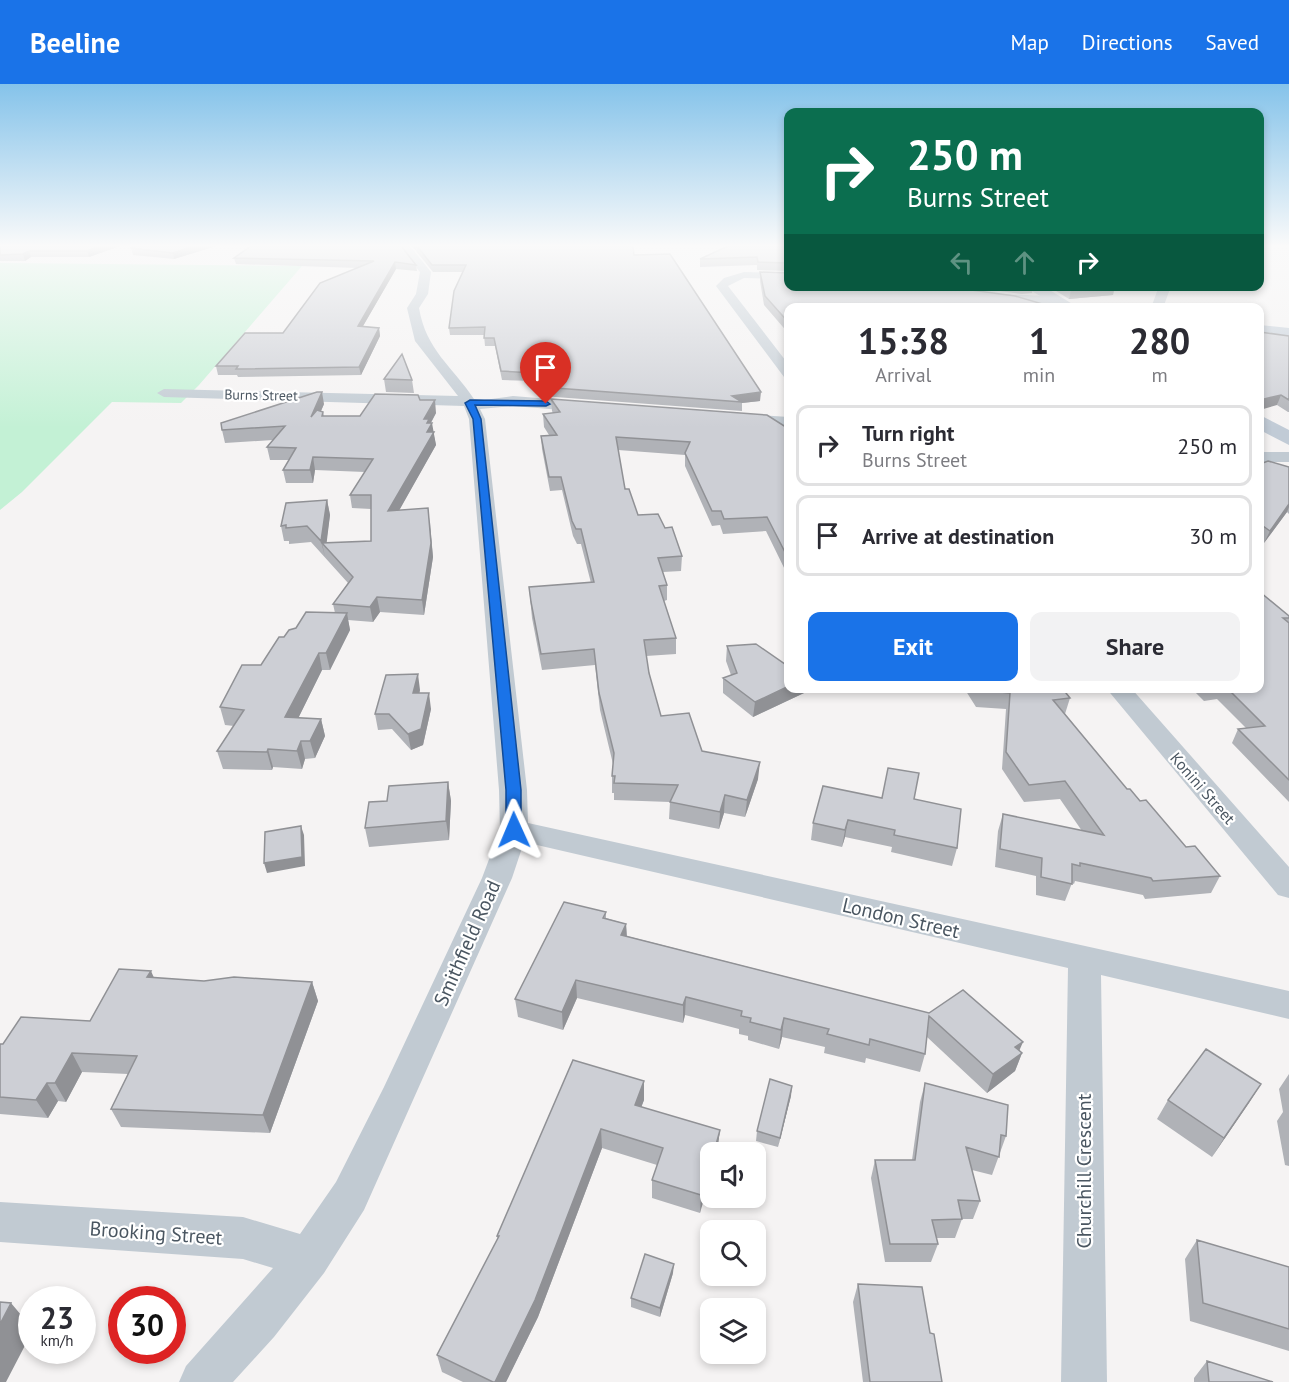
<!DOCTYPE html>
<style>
:root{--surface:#fff;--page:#f2f2f3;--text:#2b2b33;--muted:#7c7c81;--line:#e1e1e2;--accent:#1a73e8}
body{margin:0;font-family:"PT Sans",sans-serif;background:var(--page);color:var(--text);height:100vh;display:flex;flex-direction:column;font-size:22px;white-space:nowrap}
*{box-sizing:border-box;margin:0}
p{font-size:20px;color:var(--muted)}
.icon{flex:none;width:33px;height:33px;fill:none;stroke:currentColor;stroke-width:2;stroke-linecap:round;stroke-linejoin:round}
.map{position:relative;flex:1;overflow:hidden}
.side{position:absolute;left:784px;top:219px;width:480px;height:390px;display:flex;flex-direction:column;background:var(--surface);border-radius:12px;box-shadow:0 3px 9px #0003}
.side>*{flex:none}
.guide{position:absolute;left:784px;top:24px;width:480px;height:183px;border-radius:12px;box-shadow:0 3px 9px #0003;background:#0b6e4f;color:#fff;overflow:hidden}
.tools{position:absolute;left:700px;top:1058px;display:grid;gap:12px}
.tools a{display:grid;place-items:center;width:66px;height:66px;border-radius:12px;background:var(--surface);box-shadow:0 3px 9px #0003;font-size:30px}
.speed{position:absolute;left:18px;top:1202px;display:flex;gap:12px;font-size:30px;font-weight:700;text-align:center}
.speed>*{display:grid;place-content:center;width:78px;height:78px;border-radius:50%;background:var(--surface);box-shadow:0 3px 9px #0003;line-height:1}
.speed small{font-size:15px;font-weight:400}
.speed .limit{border:9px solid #d22;background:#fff;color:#111}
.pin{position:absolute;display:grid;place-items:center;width:51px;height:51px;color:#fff;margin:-62px -26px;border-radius:50% 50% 50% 0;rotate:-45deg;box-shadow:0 0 6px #0007}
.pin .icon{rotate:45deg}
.me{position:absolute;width:66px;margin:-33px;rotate:359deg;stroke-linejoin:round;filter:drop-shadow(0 0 4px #0008)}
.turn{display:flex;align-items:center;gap:21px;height:126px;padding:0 24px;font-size:27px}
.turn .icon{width:78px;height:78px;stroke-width:2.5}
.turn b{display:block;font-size:42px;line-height:51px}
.lanes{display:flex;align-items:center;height:57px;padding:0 24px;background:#0003;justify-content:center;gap:30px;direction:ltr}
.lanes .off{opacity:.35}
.eta{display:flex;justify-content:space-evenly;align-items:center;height:102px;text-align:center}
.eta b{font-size:36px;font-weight:600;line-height:42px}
.action{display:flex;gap:12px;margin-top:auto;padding:12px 24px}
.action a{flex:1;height:69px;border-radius:12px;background:var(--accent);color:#fff;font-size:24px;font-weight:600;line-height:69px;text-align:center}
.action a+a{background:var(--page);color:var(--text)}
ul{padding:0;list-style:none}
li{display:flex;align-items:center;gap:18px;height:81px;margin:0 12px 9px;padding:0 12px;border:3px solid var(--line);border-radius:12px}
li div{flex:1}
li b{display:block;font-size:22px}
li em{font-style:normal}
header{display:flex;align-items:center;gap:36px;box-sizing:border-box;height:84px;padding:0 30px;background:var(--accent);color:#fff}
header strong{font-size:28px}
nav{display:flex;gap:33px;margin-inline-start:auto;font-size:21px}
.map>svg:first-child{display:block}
.green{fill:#c3f1d5}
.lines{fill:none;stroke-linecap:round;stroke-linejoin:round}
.street{fill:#c1cad2;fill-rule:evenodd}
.secondary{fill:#c1cbd6;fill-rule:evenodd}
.wall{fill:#b0b2b7}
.shaded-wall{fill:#909195}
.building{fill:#cdcfd5;stroke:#909195;stroke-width:1.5}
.route{fill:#1a73e8;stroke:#114b97;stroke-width:1.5}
.labels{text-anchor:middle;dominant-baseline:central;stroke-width:4.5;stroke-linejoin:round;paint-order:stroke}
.far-street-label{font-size:14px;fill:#4a5661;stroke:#fff}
.street-label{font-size:16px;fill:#4a5661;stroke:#fff}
.near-street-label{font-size:20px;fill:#4a5661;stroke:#fff}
</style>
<header>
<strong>Beeline</strong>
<nav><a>Map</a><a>Directions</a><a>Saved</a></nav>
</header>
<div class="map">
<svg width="1289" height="1298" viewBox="0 0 1289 1298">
<rect width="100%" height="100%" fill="#f5f3f3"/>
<path class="green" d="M0,179L302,182L199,301L181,319L112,318L22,408L0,426Z"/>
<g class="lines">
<path class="street" d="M399,162H410L431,188L428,210L419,224C426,266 452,282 474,315L484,316L513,312L586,318L594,323L586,328L513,322L480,325L485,335L527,706L528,739L1289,907V935L1101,891L1107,1298H1061L1068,884L524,758L512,794L364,1126L324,1189L274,1253L233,1298H179L186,1282L273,1184L243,1175L0,1158V1118L243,1133L300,1150L336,1098L384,1003L482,794L500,746L499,706L469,335L464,322L164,313L157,309L164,305L458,312L415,257L407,224L416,210L420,188Z
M744,188L789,189V195L744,194L728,202L789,281V294L784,293L716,202L724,194Z
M1159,202H1171L1163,224H1151Z
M998,210C1009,211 1057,211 1062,215C1050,225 1009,220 994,216V212Z
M742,330L789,333V343L736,338L734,335L736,332Z
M1260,368H1289V378H1260Z
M1106,604H1131L1289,783V814L1278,811Z"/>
<path class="secondary" d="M1024,202H1043L1079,224H1059Z
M1260,241L1289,244V254L1260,251Z
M1260,331L1289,346V361L1260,346Z"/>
</g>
<path class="wall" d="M0,162H120L89,173H31L25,177H0Z
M132,162H216L174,175L133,171L131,164Z
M251,162L416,181L417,187L396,185L363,242L379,244L380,252L361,291L238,293L237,291H218L216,282L283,249L358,184L236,180L234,174Z
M412,162H633L634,171L760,317L742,319V327L542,312L533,297L502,296L495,262H485L484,251H450L449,244L463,188H433Z
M789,162V187L757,186V181L700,183V175Z
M760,188L789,224V250L764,221L760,197Z
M963,202H1033L1032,209L1022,210Z
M1048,202H1123V204L1114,206L1113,211L1069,215Z
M1289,252V328H1288L1277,321Z
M384,295L412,296L414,309L386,308Z
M551,315L789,345V494L766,447L723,450L720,441L712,442L685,382V371L618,366L625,405L638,431L665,444L682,472L681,487L663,488L667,501V516L664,517L676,554V570L646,572L649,589L661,632L702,667L758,695L745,733L724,729L719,745L669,735L670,718L614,716V709H612V692L613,680L600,626L595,581L542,586L532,534L529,503L591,499L581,460H577L573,452L562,406L550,407L542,365L541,352L549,351L544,343L543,330L553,329L552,327Z
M420,316L436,329L431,339L436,361L399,426L430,438L433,473L424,531L380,528L373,538L348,536L350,546L330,586H322L298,634L321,635L325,652L315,674L305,675L302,685L273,683L272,686L223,685L217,667L234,642L225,641L220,623L261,581L284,553L296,544L335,529L333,520L348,499L311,458L289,460V457H284L281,442L327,416L330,431L326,459L371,457V425L352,424L350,411L365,388L315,386L313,399H286L283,386L289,376H270L267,363L273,356L225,359L222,346L324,320L321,327L323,328L324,332H360Z
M1260,380L1289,383V430L1287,428L1264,459L1260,456Z
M1260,508L1289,532V718L1232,659L1238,645L1246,644L1217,615L1204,617L1191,604H1260Z
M727,562L804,609L753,633L723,609V594L731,591L726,577Z
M964,604H1062L1070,614L1065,630L1127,705L1140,717L1186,763L1220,792L1211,809L1145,815L1143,811L1075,797L1074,800L1072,799L1065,817L1036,811V792L995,783L998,747L1003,730L1082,747L1060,715L1024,718L1002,685L1006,625L976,623Z
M420,606L419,609L431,625L423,661L411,666L392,645L378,646L375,630Z
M448,698L451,717L449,756L369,763L365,744L387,717Z
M882,714L914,715L957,764L952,782L891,768L892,763L845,753L842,763L811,756L813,739Z
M606,828V834L626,840L627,852L929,929L1019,967L1022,969L1015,987L987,1009L927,953L925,970L920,988L866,974L865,979L824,969L825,963L782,953L779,965L748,956V952L739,950V945L685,931L683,939L577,914L563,946L518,933L515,915Z
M154,894L204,897L312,898L318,917L270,1049L121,1043L111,1025L128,990L82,988L66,1018L58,1017L48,1034L0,1030V960H3L90,937Z
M573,976L644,1016L641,1023L720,1046L717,1068H711L700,1129L652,1114V1096L657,1081L602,1064L538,1233L506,1298H463L442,1288L437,1271L498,1156L497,1152Z
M1289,990V1082L1285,1081L1277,1037L1283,1028L1279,1005Z
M925,999L1006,1052L992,1091L972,1086L980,1117L973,1135H962L955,1154H936L938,1160L931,1178H885L871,1094L875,1076H912L920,1018Z
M1261,1000L1212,1073L1157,1035L1168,1016Z
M791,1012L778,1063L756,1057L757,1047Z
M1197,1156L1289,1183V1267L1190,1237L1185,1175Z
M673,1189L660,1233L631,1223V1214Z
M858,1200L930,1249L942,1298H863L853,1218Z
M1207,1277L1273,1298H1194V1294Z"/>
<path class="shaded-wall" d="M100,162H120L89,173L87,167Z
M194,162H216L174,175L173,169Z
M29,167L31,173L25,177L23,170Z
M395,178L396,185L359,249L358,242Z
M1123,202V204L1114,206L1113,211L1069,215L1071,206L1107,203Z
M379,244L380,252L361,291L359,283Z
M322,308L324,320L313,345L311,333Z
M761,308L760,317L742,319L732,312Z
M1281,311L1277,321L1260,326V316Z
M435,316L436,329L430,340L432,339L436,361L391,441L388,427L424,335Z
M313,373L315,386L313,399L310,386Z
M327,416L330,431L326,464L322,459L325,473L321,457Z
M1289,420V423L1287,428L1264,459L1270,447Z
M428,424L433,473L424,531L422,516Z
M377,513L380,528L373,538L370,523Z
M347,529L350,546L330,586L326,569Z
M319,569L322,586L290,651L285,633Z
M418,590L420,606L416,625L413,609Z
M789,602V604H805L804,609L753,633L755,618Z
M429,609L431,625L423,661L411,666L408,650Z
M321,635L325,652L315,674L310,657Z
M301,657L305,675L302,685L297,667Z
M268,665L273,683L272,686L267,668Z
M760,678L758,695L745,733L747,716Z
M448,698L451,717L449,756L446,737Z
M725,711L724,729L719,745L720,728Z
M848,736L845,753L842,763L845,746Z
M301,742L304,751L305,782L267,789L264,779Z
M626,840L627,858L621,851Z
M151,887L159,905L147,893Z
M576,896L577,914L563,946L562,928Z
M312,898L318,917L270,1049L263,1031Z
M686,913L685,931L683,939V921Z
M784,934L782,953L779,965L781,946Z
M1023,958L1017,972L1022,969L1015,987L987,1009L993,990L1015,963Z
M72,969L82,988L66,1018L55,999Z
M644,997V1016L635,1040V1021Z
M47,999L58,1017L48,1034L36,1016Z
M1261,1000L1249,1019L1212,1073L1224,1054Z
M792,1002L791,1012L778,1063L780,1054Z
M601,1045L602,1064L538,1233L506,1298H495Z
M720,1046L717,1068H714Z
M711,1077V1091L700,1129L701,1111Z
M674,1180L673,1189L660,1233V1224Z
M11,1219L32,1244V1248L6,1298H0V1240Z"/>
<path class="building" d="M0,162H100L87,167H29L23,170L0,171Z
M132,162H194L173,169L131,164Z
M251,162H401L416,181L395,178L358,242L379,244L359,283L236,285L238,282H216L245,249H283L320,199L374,177L234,174Z
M417,162H633L634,171L670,170L761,308L732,312L742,318L542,303L533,289L501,287L494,254H484L485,243L449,244L454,207L466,181H432Z
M728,162H789V179L758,178L757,173L700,175Z
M760,188L789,189V202H942L1015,212L1056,224H789V239L765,212Z
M1065,202H1110L1071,206Z
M1260,248L1289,252V316L1281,311L1260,316Z
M402,270L412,296L384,295Z
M317,308H322L311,333L317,326L323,328L322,332H360L375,310L418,311L420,316H435L424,335H429L427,339H432L427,348H434L388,427L428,424L431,459L422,516L377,513L370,523L333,520L353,493L322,459L371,457V411H350L373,375L313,373L310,386H283L296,364L267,363L285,342L222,346L221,339Z
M551,315L767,331L789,345V476L767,433L724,435L721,427H712L685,369L690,358L616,353L625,405H629L638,431L658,430L665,444L672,443L682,472L658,474L667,501L659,502L676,554L644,556L649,589L661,632L689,629L702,667L760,678L747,716L725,711L720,728L670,718L678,701L614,699L615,692H612L614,669L599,609L594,565L541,570L531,518L529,503L594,498L581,445H576L572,437L561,393H549L541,352L557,351L543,330L560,328Z
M1268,377L1289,383V420L1270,447L1263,442L1260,443V380Z
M327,416L321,457L307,442L286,444V441L281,442L286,419Z
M1260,508L1289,532V534H1283L1289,539V696L1238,645L1265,642L1227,604H1260Z
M306,528L347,529L326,569H319L285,633L321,635L310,657H301L297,667L268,665L267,668L217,667L244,626L220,623L242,581H261L279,553H284L289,546L296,544Z
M756,560L789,583V602L755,618L723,594L737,589L727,562Z
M418,590L413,609H429L421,645L408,650L389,630H375L386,591Z
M979,604H1062L1070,614L1053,616L1127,705H1130L1140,717L1146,716L1186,763L1195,762L1220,792L1153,797L1151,794L1080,779V782L1072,780V800L1041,793L1042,774L1000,765L1003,730L1104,751L1065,697L1029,701L1006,668L1010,609L980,606Z
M888,684L919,689L914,715L961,725L957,764L894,751L895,746L848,736L845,746L813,739L823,702L882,714Z
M448,698L446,737L365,744L369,718L387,717L389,702Z
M301,742L302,773L264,779L265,748Z
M564,818L606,828L603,834L626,840L621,851L929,929L963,906L1023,958L1015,963L1022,969L993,990L929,932L925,970L870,955L869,961L827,950L829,945L784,934L781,946L750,938L751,934L741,932L742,927L686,913L683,921L576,896L562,928L515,915Z
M119,885L151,887L147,893L204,897L234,893L312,898L263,1031L111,1025L137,972L72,969L55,999H47L36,1016L0,1013V960H3L21,933L90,937Z
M1206,965L1261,1000L1224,1054L1168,1016Z
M573,976L644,997L635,1021L720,1046L714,1068H711V1077L701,1111L652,1096L663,1064L601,1045L535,1216L495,1298H493L437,1271L499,1152H497Z
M770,995L792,1002L780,1054L757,1047Z
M925,999L1008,1021L1006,1052L1001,1051L999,1073L966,1063L980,1117L958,1116L962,1135L932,1136L938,1160H890L875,1076H915Z
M1197,1156L1289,1183V1245L1203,1219Z
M645,1170L674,1180L660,1224L631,1214Z
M858,1200L922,1203L930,1249L934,1250L942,1298H870Z
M0,1218L11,1219L0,1240Z
M1207,1277L1273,1298H1209Z"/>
<linearGradient id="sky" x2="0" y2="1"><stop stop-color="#85c3ea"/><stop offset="0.47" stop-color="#fafafa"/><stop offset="1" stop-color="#fafafa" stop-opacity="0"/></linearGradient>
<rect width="1289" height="344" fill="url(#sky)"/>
<path class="route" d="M470,316L546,317L550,320L546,322L475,321L481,335L521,706V746L514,752L506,746V706L473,335L465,319Z"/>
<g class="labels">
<g class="far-street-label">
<text transform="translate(261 311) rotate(1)">Burns Street</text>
</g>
<g class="street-label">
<text transform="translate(1203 704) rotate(49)">Konini Street</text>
</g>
<g class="near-street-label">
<text transform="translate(901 834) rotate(13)">London Street</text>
<text transform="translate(467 859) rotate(-66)">Smithfield Road</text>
<text transform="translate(1084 1087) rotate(-90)">Churchill Crescent</text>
<text transform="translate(156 1149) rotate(4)">Brooking Street</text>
</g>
</g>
</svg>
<div class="tools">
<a><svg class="icon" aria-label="sound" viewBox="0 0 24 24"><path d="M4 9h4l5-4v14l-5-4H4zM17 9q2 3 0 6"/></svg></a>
<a><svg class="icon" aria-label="search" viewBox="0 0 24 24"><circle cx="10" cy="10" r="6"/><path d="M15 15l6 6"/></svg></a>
<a><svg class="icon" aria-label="layers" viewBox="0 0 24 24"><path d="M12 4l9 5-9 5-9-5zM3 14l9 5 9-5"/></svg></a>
</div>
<div class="speed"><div>23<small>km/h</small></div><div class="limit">30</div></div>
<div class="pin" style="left:546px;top:320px;background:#d93025"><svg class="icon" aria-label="arrive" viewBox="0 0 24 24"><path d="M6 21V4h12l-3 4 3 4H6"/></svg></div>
<svg class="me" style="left:514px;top:746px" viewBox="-20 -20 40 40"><path d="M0-17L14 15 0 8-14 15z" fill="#1a73e8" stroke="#fff" stroke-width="4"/></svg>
<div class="guide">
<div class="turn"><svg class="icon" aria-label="right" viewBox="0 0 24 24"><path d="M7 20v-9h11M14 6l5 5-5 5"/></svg><div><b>250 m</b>Burns Street</div></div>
<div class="lanes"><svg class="icon off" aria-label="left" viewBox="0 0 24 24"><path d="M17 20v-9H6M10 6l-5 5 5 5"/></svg><svg class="icon off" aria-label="ahead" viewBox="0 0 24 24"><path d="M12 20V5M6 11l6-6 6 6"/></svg><svg class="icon" aria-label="right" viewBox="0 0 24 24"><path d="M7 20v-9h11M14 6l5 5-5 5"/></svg></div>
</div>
<section class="side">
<div class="eta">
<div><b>15:38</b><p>Arrival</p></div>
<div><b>1</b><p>min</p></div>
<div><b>280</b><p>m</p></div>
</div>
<ul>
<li><svg class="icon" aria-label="right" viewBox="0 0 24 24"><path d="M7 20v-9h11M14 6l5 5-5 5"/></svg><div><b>Turn right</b><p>Burns Street</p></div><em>250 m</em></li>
<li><svg class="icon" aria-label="arrive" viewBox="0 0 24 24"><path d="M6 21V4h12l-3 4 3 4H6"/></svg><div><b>Arrive at destination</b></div><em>30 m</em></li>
</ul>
<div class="action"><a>Exit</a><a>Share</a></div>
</section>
</div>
